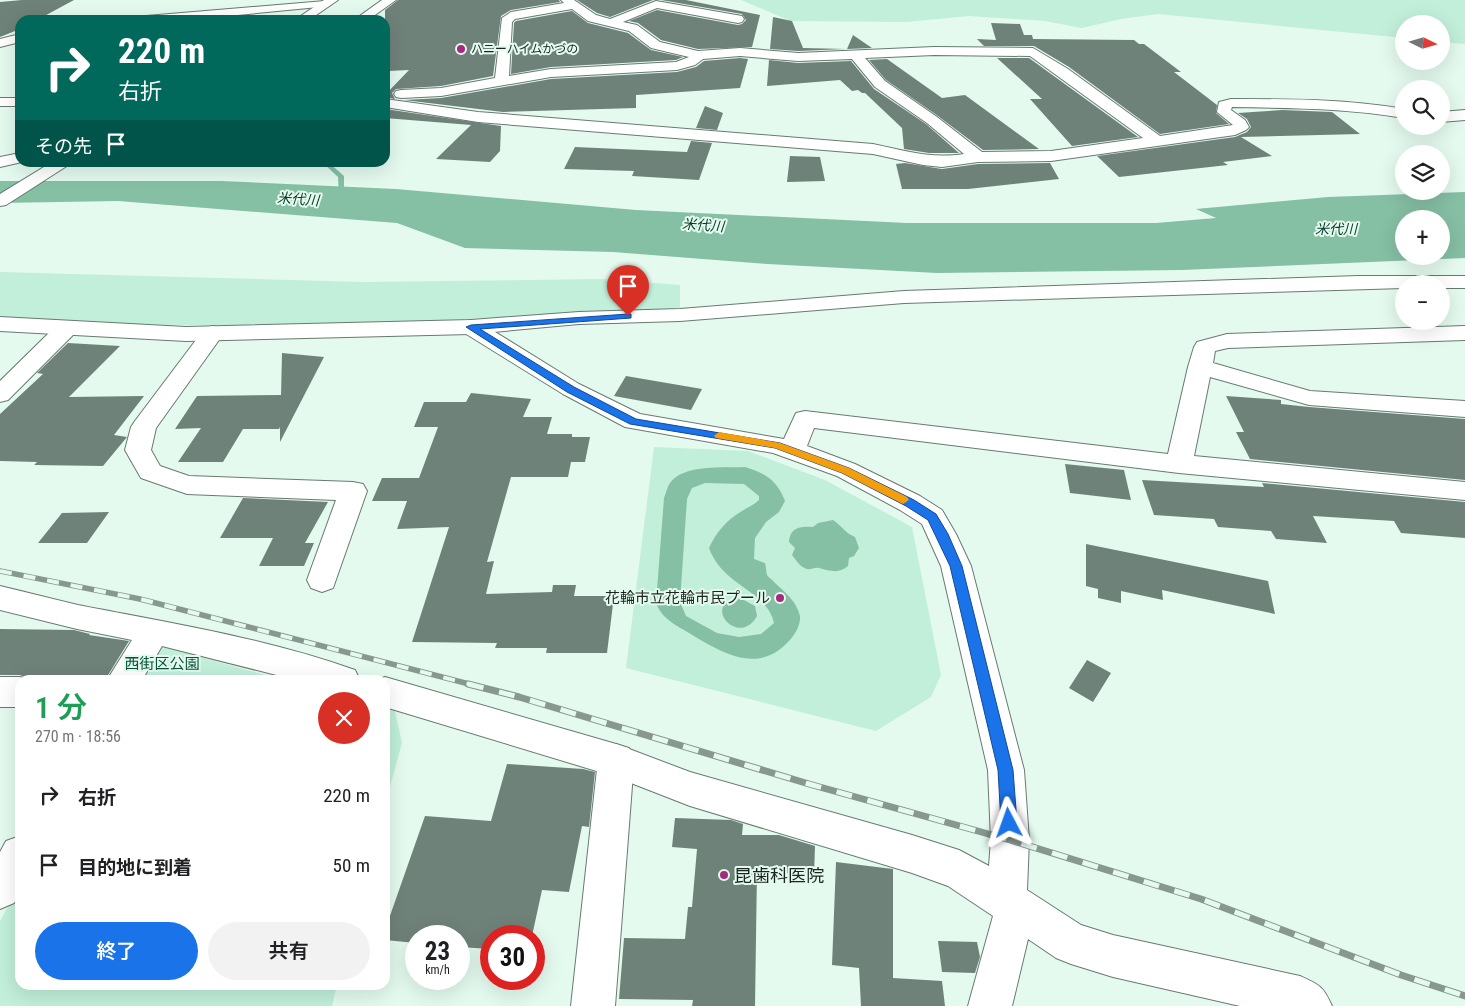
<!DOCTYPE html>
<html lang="ja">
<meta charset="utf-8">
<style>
:root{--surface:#fff;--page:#f2f2f2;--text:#202124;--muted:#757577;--accent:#1a73e8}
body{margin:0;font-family:"Roboto Condensed","Noto Sans JP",sans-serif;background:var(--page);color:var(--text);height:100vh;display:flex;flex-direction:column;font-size:19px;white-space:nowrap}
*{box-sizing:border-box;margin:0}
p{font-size:16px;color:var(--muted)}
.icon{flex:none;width:28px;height:28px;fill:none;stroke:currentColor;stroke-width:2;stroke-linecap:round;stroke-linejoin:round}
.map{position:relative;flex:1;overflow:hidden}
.sheet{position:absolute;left:15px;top:675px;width:375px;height:315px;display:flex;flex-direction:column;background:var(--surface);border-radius:15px;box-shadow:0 5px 20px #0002}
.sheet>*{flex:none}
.guide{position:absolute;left:15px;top:15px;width:375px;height:152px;border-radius:15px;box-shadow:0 5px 20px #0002;background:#00695c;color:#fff;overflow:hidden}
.needle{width:32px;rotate:95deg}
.fabs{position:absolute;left:1395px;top:15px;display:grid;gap:10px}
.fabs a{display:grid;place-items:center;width:55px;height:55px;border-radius:50%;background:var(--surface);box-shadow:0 5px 20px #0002;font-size:25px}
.speed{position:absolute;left:405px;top:925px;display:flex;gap:10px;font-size:25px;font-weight:700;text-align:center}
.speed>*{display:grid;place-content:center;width:65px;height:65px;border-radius:50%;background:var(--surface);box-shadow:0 5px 20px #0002;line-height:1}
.speed small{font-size:12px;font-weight:400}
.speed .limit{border:8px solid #d22;background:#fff;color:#111}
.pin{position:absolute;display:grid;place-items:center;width:42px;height:42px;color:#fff;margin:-51px -21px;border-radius:50% 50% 50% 0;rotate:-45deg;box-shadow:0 0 5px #0007}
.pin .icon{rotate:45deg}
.me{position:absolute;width:55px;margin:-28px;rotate:356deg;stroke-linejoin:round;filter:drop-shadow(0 0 4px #0008)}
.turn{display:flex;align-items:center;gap:18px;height:105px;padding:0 20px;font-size:22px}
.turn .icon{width:65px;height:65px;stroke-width:2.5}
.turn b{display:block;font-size:35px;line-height:42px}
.then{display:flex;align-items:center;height:48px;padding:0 20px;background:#0003;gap:10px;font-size:19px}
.round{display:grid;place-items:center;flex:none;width:52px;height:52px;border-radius:26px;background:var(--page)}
.head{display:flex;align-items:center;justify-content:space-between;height:85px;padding:0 20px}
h1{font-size:30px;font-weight:600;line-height:38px;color:#1e9e55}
.cta{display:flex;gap:10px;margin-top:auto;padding:10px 20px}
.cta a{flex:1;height:58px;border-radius:30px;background:var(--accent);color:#fff;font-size:20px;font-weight:600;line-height:58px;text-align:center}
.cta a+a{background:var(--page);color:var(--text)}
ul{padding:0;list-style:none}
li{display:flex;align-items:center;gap:15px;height:70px;padding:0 20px}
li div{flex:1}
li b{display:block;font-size:19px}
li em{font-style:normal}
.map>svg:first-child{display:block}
.green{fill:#c1efd9}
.water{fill:#85bfa4;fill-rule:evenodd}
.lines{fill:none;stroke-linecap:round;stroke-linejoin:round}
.stream{fill:#85bfa4;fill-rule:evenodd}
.building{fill:#6f8279}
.minor-casing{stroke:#677a71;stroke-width:2}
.tertiary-casing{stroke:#677a71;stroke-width:2}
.primary-casing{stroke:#677a71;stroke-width:2}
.minor{fill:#fff;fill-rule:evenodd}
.tertiary{fill:#fff;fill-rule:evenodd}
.primary{fill:#fff;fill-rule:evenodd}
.rail-far1-casing{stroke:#88978f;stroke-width:5.5}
.rail-casing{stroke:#88978f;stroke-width:7}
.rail-far1{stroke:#e4faef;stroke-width:4;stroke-dasharray:12;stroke-linecap:butt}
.rail{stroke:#e4faef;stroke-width:5;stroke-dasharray:16;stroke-linecap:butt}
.route{fill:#1a73e8;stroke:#114b97}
.slow{fill:#f59e0b}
.poi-dot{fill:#a5297c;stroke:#e4faef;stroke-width:2}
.labels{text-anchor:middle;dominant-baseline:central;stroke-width:4;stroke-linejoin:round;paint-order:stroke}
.far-poi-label{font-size:12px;fill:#1c2420;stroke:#e4faef;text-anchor:start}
.far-water-label{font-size:14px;font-style:italic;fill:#063928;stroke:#e4faef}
.poi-label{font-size:15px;fill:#1c2420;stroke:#e4faef;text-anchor:end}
.park-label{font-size:15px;fill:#06543b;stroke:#e4faef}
.near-poi-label{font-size:18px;fill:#1c2420;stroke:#e4faef;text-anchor:start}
</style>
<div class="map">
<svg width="1465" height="1006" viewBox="0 0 1465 1006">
<rect width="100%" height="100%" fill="#e4faef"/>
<path class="green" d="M741,0H1465V44L1441,42V24H1404V38L1158,14L1121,19L1082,28L1045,21L969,16L906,22L791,21Z
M121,163V162L252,163L189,166L128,165L120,164Z
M0,272L363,282L603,279L680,285V308C453,320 226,336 0,316Z
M654,447L748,451L825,480L912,527L941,675L931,697L876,731L626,668Z
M153,644L283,680H133Z
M385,708L395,711L402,743L385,805Z
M20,885V985H337L332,1006H0V921Z"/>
<path class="water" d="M0,181H221L396,189L636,210L907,223H1156L1216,218L1196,209L1328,197L1465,192V258L1182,270L937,273L767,264L613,252L465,248L397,223L118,201L0,203ZM1404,219H1441V256H1404Z
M745,467C765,473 777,480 785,501L779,512L766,522L755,538L754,559L765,563C766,566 766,572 767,575C768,577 773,580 775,583C785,592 797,602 800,616C801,624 795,635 789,641C758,675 722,653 689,633C676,625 662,619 656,603L664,498C666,494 667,487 670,483C683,464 724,468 745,467ZM705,483L744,484L759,496V500C754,505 748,507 742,511C726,521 717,531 709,548C723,587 766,589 774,623L761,634L739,637L717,633L686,616L680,602L687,499L692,488Z
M833,520C842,526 845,533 855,537L859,548L854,556L849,558L848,566C838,574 831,571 819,568C815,567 810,570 807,569C800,567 796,560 792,555L795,548L789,542C790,527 801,526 813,527L818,523Z
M742,599L755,606L757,616C738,650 698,600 742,599Z"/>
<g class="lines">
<path class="stream" d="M322,162H328L344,176V200L339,199L338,177Z"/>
</g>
<path class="building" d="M22,0H74L37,20H20V29L0,37V2Z
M398,0H559L560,2L511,10L501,16L493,76L441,86L396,89L392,93L395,99L385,97V95L409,70L388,71L390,67H385V10Z
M577,0H653L610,17L597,13Z
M661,0H686L760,15L752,47L698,49L661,40L638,23L629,21L657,10L738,25L742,24L746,20L742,14Z
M572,11L588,23L628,33L651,50L683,57L676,60L551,67L511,74L514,23L516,21Z
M773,17L792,21L803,48L846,49L798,51L770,49Z
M991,23L1020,24L1024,35H1032L1033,39L1134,40L1139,44H1144L1181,72H1174L1217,105L1216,113L1229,124L1160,134L1069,67L1034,46H984L977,39L996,40Z
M853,35L872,48L847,49Z
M740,58L748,59L740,88L636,95V108L503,112L404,100L441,98L551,79L677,72L696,67L704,61Z
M997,58H1029L1138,137L1072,146L1030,99H1042Z
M887,59L942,98L965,95L1039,149L983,150L938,116L886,80L869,60Z
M769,60L798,63L851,61L874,89L926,124L959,153H929L904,149L902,128L865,93H862L858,90L852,91L840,80L767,86Z
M705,106L723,113L717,130L696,128Z
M385,109L501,126L500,151L490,162L436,159L471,125L385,118Z
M1282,110L1332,112L1360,134L1241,137L1272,156L1223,162L1228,165L1119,177L1097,156L1235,137L1247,132L1251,127L1247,119L1238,113Z
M691,141L712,143L699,180L632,176L634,171L564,169L575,147L687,152Z
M790,156L820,157L825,181L787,182Z
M905,163L942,169L978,164L1050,163L1059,179L968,189H902L896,164Z
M68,343L120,346L69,397L144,396L114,435L127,437L103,466L34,465L37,462L0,461V414L43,374L37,373Z
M282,353L324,357L280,442V427L279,429H243L223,462H178L201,428L175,429L197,396L281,395Z
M626,376L702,389L691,410L614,396Z
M471,393L531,399L523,417H552L547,434H572V437H590L585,462H571L568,477H511L487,562L494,561L486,594L552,592L553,585H576L574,596H614L607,653H546L547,648H495L497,643L412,642L449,527L397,529L407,501H372L382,478H419L438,427H414L424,402H466Z
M1226,396L1281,400V404L1309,407L1465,419V480L1250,459L1236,432H1244Z
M1065,464L1124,470L1131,500L1070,493Z
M1142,480L1264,487L1262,483L1465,502V538L1401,533L1394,521L1313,516L1327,543L1276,539L1271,531L1218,527L1214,519L1154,515Z
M243,498L328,502L305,543H314L304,566H259L273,538H220Z
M109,512L87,543H38L62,513Z
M1086,544L1268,581L1275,614L1162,590L1163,600L1121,591V603L1098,598V589L1086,586Z
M0,629L74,630L90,634L89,635L129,641L105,680H29L20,675H0Z
M1087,660L1111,673L1093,702L1069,688Z
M507,764L583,769L595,772L589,827L582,826L569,892L542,890L532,936H491V949L459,947V936H416V943L385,940V930L425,816L491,821Z
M675,818L731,820L743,824L742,835H779L815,846L814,876L757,870L755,1006H692L693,1000L619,999L624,938L685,939L688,907H692L697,849L672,847Z
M836,862L893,869V978L942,981L945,1006H861L859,968L832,965Z
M938,941L977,942L980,957L975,973L942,972Z"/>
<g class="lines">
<g class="minor-casing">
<path id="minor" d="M382,0H396L368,20H354Z
M561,0H574L596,15L610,19L656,1L742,16L744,19L742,22L738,23L657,8L623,22L637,25L660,42L698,51L740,48L798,53L934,47L1033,48L1068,69L1160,136L1233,125L1217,112L1219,102L1231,99C1289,99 1346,99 1404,109V118C1346,108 1290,108 1232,107L1231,110L1245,120L1249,127L1246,130L1235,135L1051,161L978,162L942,167L923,165L873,154L478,122L385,107V99L478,112L873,144C906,151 930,159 964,154L927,123L875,87L852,59L798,61L740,56L703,59L695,65L677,70L551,77L441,96L401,98L396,97L394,94L396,91L401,90L441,88L495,78L502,18L511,12L564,3ZM572,9L588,21L629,31L651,48L689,57L676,62L551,69L509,76L512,22L515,19ZM934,55L1030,56L1143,138L1051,151L982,152L937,117L885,81L865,58Z
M325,1L329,2L331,4L329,6L186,20H140L146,16Z
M20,34V42L0,47V39Z
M0,98H20V106H0Z
M1465,110V120L1441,122V112Z
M20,153V162H22L0,167V157Z
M471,320L479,322L579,384L640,414L784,439L796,413L805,411L1168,454L1188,367L1194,347L1197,342L1227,334L1465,326V340L1228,348L1215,351L1213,363L1310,391L1465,401V417L1309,405L1210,377L1194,456L1465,482V500L1179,473L814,428L807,446L855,464L920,496L942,510L956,534L971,566L1024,770L1029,840L1027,890L1081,925L1113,935L1300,976C1320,985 1323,986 1332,1006H1240L1113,977L1071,964L1056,958L1028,939L1012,1006H968L993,916L948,886L912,873L690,806L613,776L385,707V680H378L385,677L616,744L690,772L912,835L959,850L989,866L991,840L988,770L941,566L922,524L900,510L837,476L773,453L625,427L563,394L463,332L460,327L463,322Z
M66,322L74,324L77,329L74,334L8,400L0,402V381L58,324Z
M213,326L221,328L224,333L156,428L151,450L160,466L189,476L353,482L363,484L367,491L333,588L322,592L311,588L307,580L336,500L187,494L141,478L125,450L131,427L135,421L205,328Z
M0,586C26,592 52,599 78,605C170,623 265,638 355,670L360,680H296L162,646L142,680H107L132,640L77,629L0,610Z
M0,677H20L27,680H20V707H0Z
M20,836V893L14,903L0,909V852L6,841Z"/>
</g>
<g class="tertiary-casing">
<path id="tertiary" d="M1358,276H1465V288H1441V284H1404V288L904,303L680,321L579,324L471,334L186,341L0,331V317L186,327L471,320L579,312L680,309L904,291Z
M616,744L629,748L634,760L615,1006H571L598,760L603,748Z"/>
</g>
<g class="primary-casing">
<path id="primary" d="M324,0H338L309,20H295Z
M52,162H73L6,205L0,206V194Z"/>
</g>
<use href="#minor" class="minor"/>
<use href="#tertiary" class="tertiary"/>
<use href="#primary" class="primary"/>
<g class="rail-far1-casing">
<path id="rail-far1" d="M0,571L140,599L473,685"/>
</g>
<g class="rail-casing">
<path id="rail" d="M468,684L519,697L809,784L1010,840L1201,899L1401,975L1465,996"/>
</g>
<use href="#rail-far1" class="rail-far1"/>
<use href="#rail" class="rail"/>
</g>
<path class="route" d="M628,314H631V318L480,329L574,387L636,419L780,443L849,468L914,500L936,514L948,534L962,566L1013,770L1017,823L1015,828L1009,830L1004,828L1001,823L998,770L950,566L928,520L906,506L842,473L775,448L630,424L567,392L466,327L471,325Z"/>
<path class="slow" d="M719,432L780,443L849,468L907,497L909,500L903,504L899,502L842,473L775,448L716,438L714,436Z"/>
<g class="poi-dot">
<circle cx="461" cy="49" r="5"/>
<circle cx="780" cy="598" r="5"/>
<circle cx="724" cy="875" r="5"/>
</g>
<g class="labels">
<g class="far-poi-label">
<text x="471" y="49">ハニーハイムかづの</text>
</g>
<g class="far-water-label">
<text transform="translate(298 199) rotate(4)">米代川</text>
<text transform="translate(703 225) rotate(4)">米代川</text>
<text x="1336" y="229">米代川</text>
</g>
<g class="poi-label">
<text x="770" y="598">花輪市立花輪市民プール</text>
</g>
<g class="park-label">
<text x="162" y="664">西街区公園</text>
</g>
<g class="near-poi-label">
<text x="734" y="875">昆歯科医院</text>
</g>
</g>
</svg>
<div class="fabs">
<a><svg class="needle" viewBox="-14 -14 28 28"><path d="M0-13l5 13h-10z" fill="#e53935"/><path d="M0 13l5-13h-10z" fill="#757577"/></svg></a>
<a><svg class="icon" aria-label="search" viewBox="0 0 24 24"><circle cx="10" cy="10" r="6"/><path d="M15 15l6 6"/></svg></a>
<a><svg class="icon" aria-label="layers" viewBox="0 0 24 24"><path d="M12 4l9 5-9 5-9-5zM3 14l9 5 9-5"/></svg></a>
<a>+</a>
<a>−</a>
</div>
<div class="speed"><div>23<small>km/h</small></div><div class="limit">30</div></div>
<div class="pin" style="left:628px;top:316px;background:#d93025"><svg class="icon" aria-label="arrive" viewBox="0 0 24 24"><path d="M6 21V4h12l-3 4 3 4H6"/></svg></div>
<svg class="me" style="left:1009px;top:823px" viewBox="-20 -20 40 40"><path d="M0-17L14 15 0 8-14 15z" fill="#1a73e8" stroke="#fff" stroke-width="4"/></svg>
<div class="guide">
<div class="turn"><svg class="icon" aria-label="right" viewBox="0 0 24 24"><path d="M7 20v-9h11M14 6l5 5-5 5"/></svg><div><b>220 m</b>右折</div></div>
<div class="then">その先<svg class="icon" aria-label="arrive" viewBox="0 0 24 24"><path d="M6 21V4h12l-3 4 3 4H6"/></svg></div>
</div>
<section class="sheet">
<div class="head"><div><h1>1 分</h1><p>270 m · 18:56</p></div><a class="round" style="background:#d93025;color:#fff"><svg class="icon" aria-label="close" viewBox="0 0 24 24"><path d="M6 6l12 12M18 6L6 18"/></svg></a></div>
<ul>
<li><svg class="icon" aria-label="right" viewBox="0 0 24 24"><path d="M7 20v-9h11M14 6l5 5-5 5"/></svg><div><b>右折</b></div><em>220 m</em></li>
<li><svg class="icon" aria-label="arrive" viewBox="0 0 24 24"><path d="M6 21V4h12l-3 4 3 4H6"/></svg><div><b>目的地に到着</b></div><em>50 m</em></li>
</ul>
<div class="cta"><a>終了</a><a>共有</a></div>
</section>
</div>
